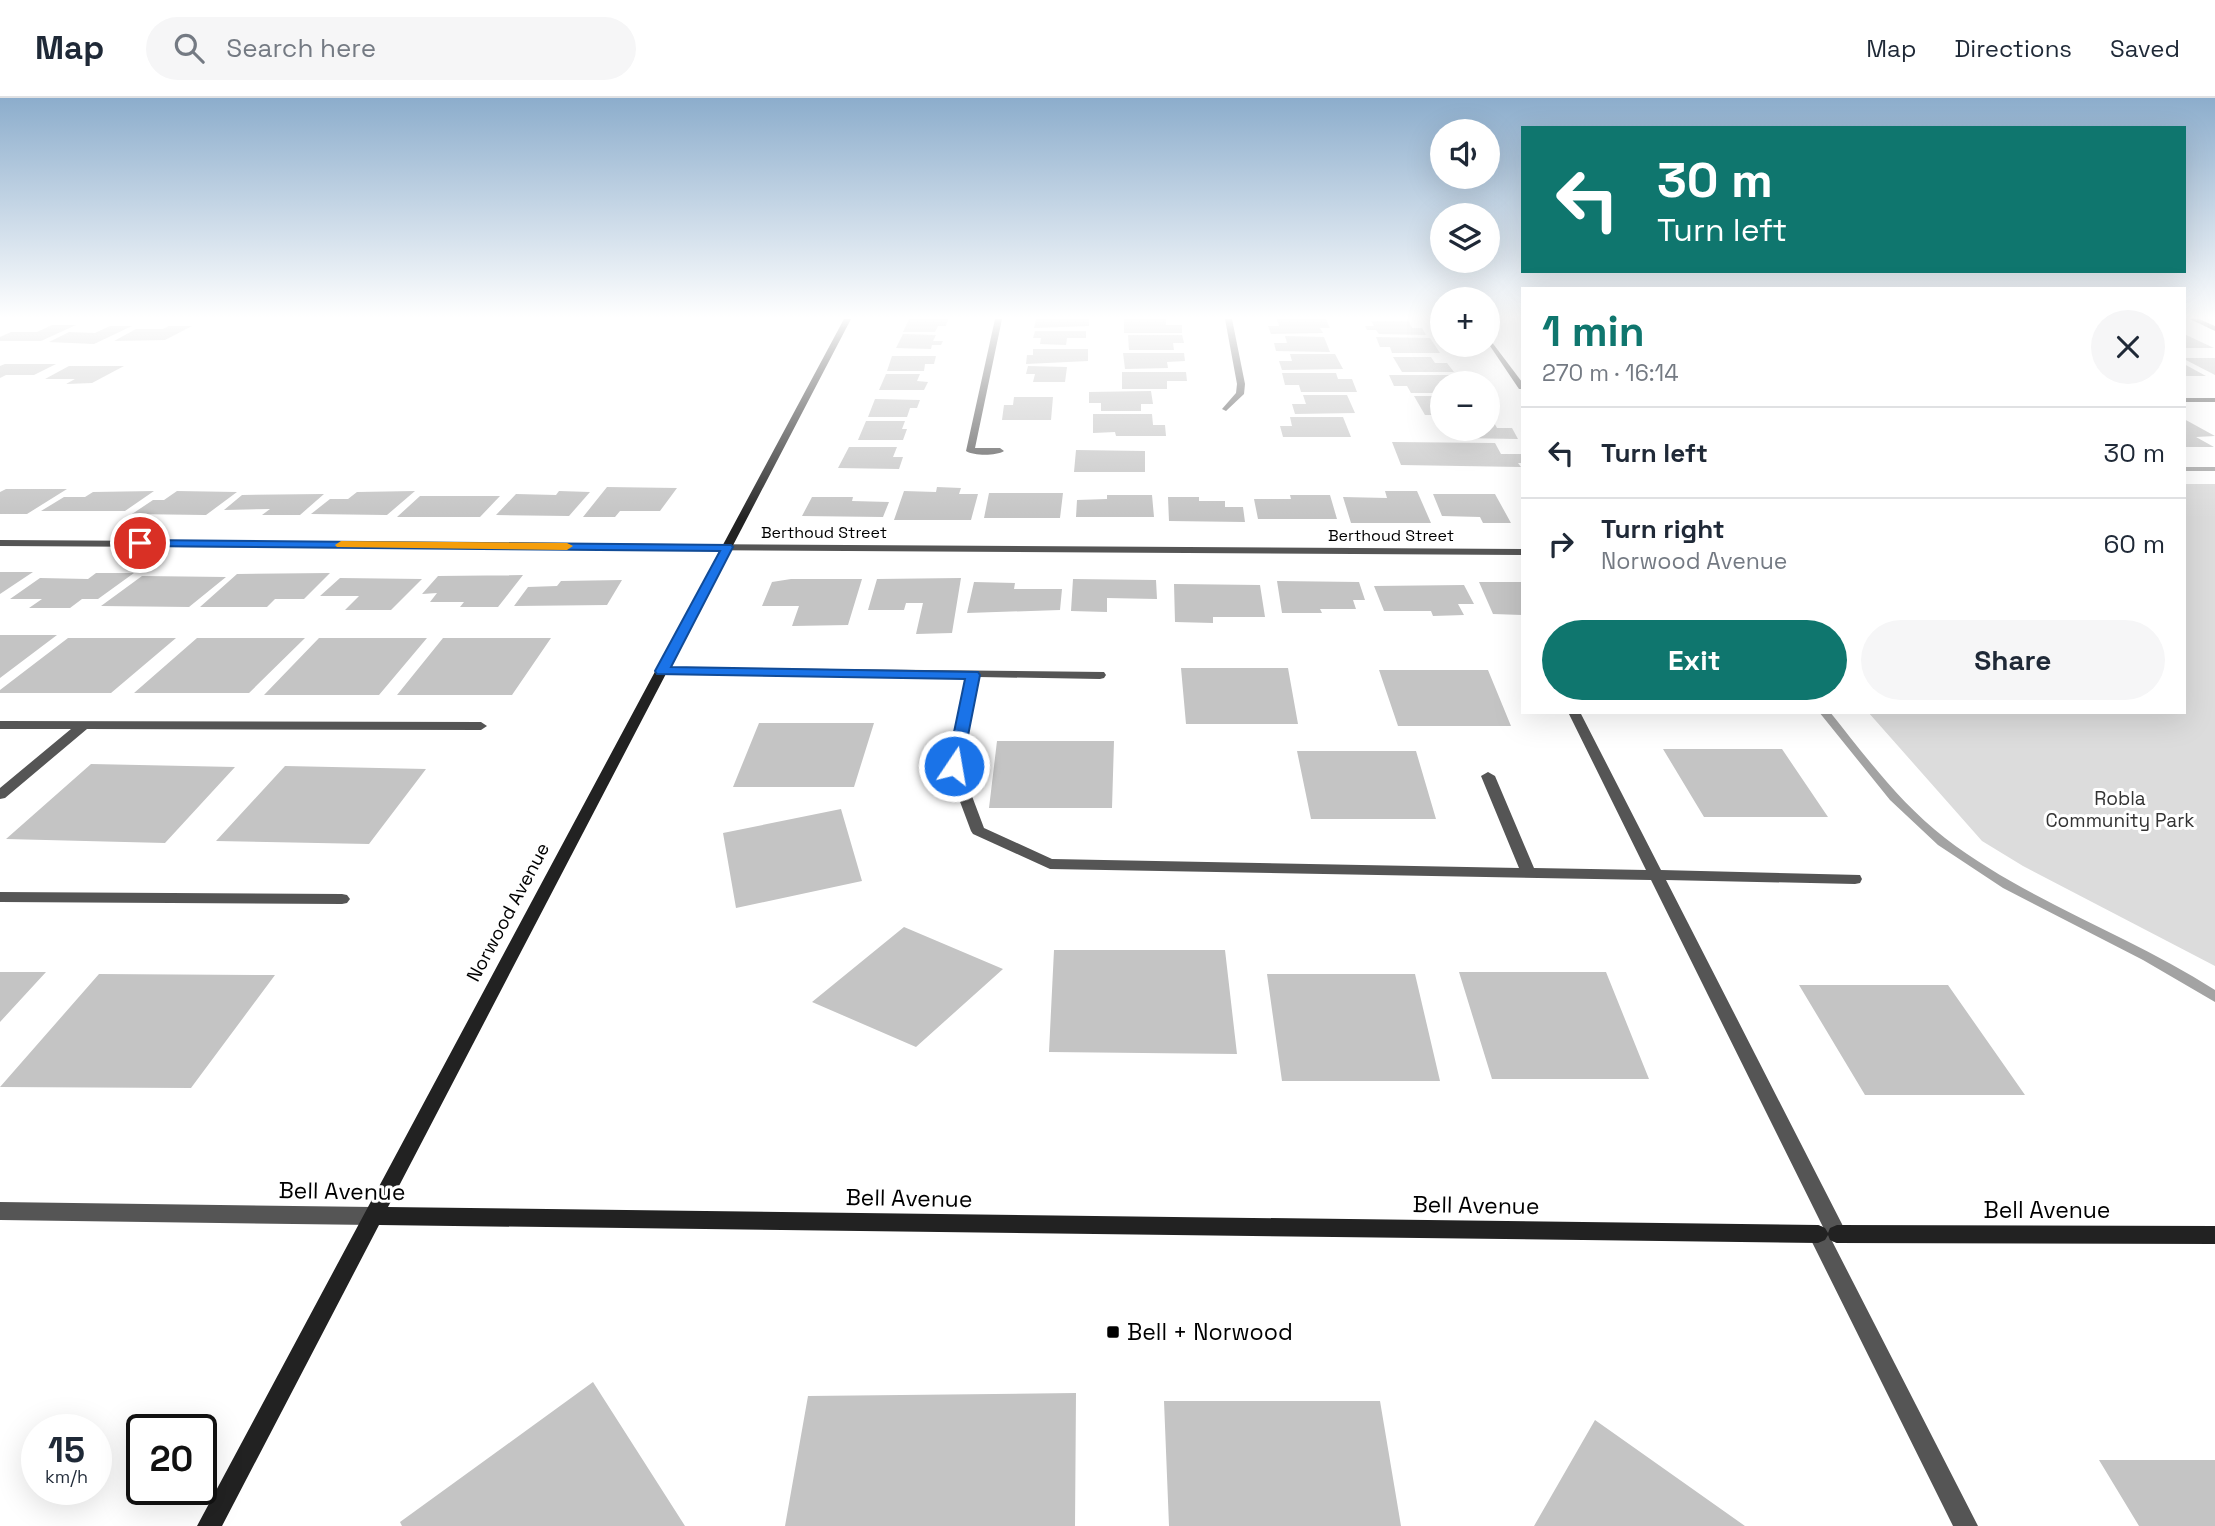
<!DOCTYPE html>
<meta charset="utf-8">
<style>
:root{--surface:#fff;--page:#f6f6f7;--text:#1f2937;--muted:#747a83;--line:#e0e1e3;--accent:#0f766e}
body{margin:0;font-family:"Space Grotesk",sans-serif;background:var(--page);color:var(--text);height:100vh;display:flex;flex-direction:column;font-size:26px;white-space:nowrap}
*{box-sizing:border-box;margin:0}
p{font-size:23px;color:var(--muted)}
.icon{flex:none;width:38px;height:38px;fill:none;stroke:currentColor;stroke-width:2;stroke-linecap:round;stroke-linejoin:round}
.map{position:relative;flex:1;overflow:hidden}
.details{position:absolute;left:1521px;top:189px;width:665px;height:427px;display:flex;flex-direction:column;background:var(--surface);border-radius:0px;box-shadow:0 7px 28px #0002}
.details>*{flex:none}
.banner{position:absolute;left:1521px;top:28px;width:665px;height:147px;border-radius:0px;box-shadow:0 7px 28px #0002;background:#0f766e;color:#fff;overflow:hidden}
.buttons{position:absolute;left:1430px;top:21px;display:grid;gap:14px}
.buttons a{display:grid;place-items:center;width:70px;height:70px;border-radius:50%;background:var(--surface);box-shadow:0 7px 28px #0002;font-size:35px}
.speed{position:absolute;left:21px;top:1316px;display:flex;gap:14px;font-size:35px;font-weight:700;text-align:center}
.speed>*{display:grid;place-content:center;width:91px;height:91px;border-radius:50%;background:var(--surface);box-shadow:0 7px 28px #0002;line-height:1}
.speed small{font-size:18px;font-weight:400}
.speed .limit{border:4px solid #111;border-radius:10px;background:#fff;color:#111}
.pin{position:absolute;display:grid;place-items:center;width:60px;height:60px;color:#fff;margin:-30px;border:4px solid #fff;border-radius:50%;box-shadow:0 2px 7px #0007}
.me{position:absolute;width:77px;margin:-38px;rotate:12deg;stroke-linejoin:round;filter:drop-shadow(0 0 5px #0008)}
.turn{display:flex;align-items:center;gap:24px;height:147px;padding:0 21px;font-size:32px}
.turn .icon{width:91px;height:91px;stroke-width:2.5}
.turn b{display:block;font-size:49px;line-height:60px}
.round{display:grid;place-items:center;flex:none;width:74px;height:74px;border-radius:37px;background:var(--page)}
.headline{display:flex;align-items:center;justify-content:space-between;height:119px;padding:0 21px}
h1{font-size:42px;font-weight:600;line-height:52px;color:var(--accent)}
.primary-button{display:flex;gap:14px;margin-top:auto;padding:14px 21px}
.primary-button a{flex:1;height:80px;border-radius:42px;background:var(--accent);color:#fff;font-size:28px;font-weight:600;line-height:80px;text-align:center}
.primary-button a+a{background:var(--page);color:var(--text)}
ul{padding:0;list-style:none}
li{display:flex;align-items:center;gap:21px;height:91px;padding:0 21px;border-top:2px solid var(--line)}
li div{flex:1}
li b{display:block;font-size:26px}
li em{font-style:normal}
header{display:flex;align-items:center;gap:42px;box-sizing:border-box;height:98px;padding:0 35px;background:var(--surface);border-bottom:2px solid var(--line)}
header strong{font-size:33px}
nav{display:flex;gap:38px;margin-inline-start:auto;font-size:24px}
.search{width:490px;height:63px;background:var(--page);display:flex;align-items:center;gap:18px;box-sizing:border-box;padding:0 24px;border-radius:38px;color:var(--muted);font-size:26px}
.map>svg:first-child{display:block}
.green{fill:#dcdcdc}
.lines{fill:none;stroke-linecap:round;stroke-linejoin:round}
.stream{fill:#a3a3a3;fill-rule:evenodd}
.building{fill:#c4c4c4}
.service{fill:#555;fill-rule:evenodd}
.minor{fill:#555;fill-rule:evenodd}
.secondary{fill:#222;fill-rule:evenodd}
.route{fill:#1a73e8;stroke:#114b97;stroke-width:2}
.slow{fill:#f59e0b}
.poi-dot{fill:#000;stroke:#fff;stroke-width:2.5}
.labels{text-anchor:middle;dominant-baseline:central;stroke-width:6;stroke-linejoin:round;paint-order:stroke}
.far-street-label{font-size:16px;fill:#000;stroke:#fff}
.park-label{font-size:19px;fill:#333;stroke:#fff}
.street-label{font-size:19px;fill:#000;stroke:#fff}
.near-street-label{font-size:23px;fill:#000;stroke:#fff}
.near-poi-label{font-size:23px;fill:#000;stroke:#fff;text-anchor:start}
</style>
<header>
<strong>Map</strong>
<div class="search"><svg class="icon" aria-label="search" viewBox="0 0 24 24"><circle cx="10" cy="10" r="6"/><path d="M15 15l6 6"/></svg>Search here</div>
<nav><a>Map</a><a>Directions</a><a>Saved</a></nav>
</header>
<div class="map">
<svg width="2215" height="1428" viewBox="0 0 2215 1428">
<rect width="100%" height="100%" fill="#fff"/>
<path class="green" d="M2184,386H2215V868L2023,768L1982,743L1868,614H2184Z"/>
<g class="lines">
<path class="stream" d="M2184,369H2215V373H2184Z
M1819,614H1830C1866,659 1900,705 1945,740C2027,803 2128,836 2215,892V904L2143,862L2003,790L1938,747L1890,702Z"/>
</g>
<path class="building" d="M909,221H948L946,228H938L935,234H903Z
M1036,221H1089V228L1034,230Z
M1124,221H1166V227H1182V235H1124Z
M1277,221H1326L1330,230H1320L1323,235L1271,236L1268,228H1279Z
M1371,223H1409L1412,230H1422L1426,237L1379,236L1376,232H1367L1365,228H1374Z
M52,227H76L41,243H0V239L11,234H37Z
M110,228H132L94,246L49,244L69,234L95,235Z
M169,228H192L165,242L114,243L136,231H163Z
M1035,233H1086V240H1067L1066,247L1040,246L1041,240H1033Z
M903,236L936,237L933,243H943L941,247H932L931,251L896,250Z
M2184,236L2214,250H2184Z
M1128,237H1182L1184,245H1173L1174,252H1129Z
M1285,238L1324,239L1330,254L1276,253L1274,245H1287Z
M1376,239L1430,240L1440,255H1392L1390,249H1380Z
M1033,251H1088V263L1026,266L1027,257H1033Z
M1123,255H1184L1185,263L1167,264L1168,270L1125,271Z
M1290,256H1335L1343,271L1282,272L1279,263H1292Z
M892,258H936L934,266H925L924,273H887Z
M1393,259H1431L1435,265H1447L1454,274H1402Z
M2184,260H2215V277L2184,261Z
M5,266H56L34,277H6L0,280V268Z
M2184,266L2206,278H2184Z
M69,268H124L92,285L66,286L75,281H45Z
M1028,268L1067,269L1065,284H1033L1035,276H1026Z
M1122,274H1186L1187,283H1167V291H1122Z
M1282,275H1336L1338,281H1352L1357,294H1301L1299,287H1285Z
M886,276H920L917,283L928,284L924,292H879Z
M1389,277H1449L1454,285H1442V295H1411L1407,288H1394Z
M1151,293L1153,306H1141V313H1101V305H1089V294Z
M1303,297H1347L1355,315L1295,316L1292,306H1306Z
M1414,298H1442V317H1425Z
M1014,299H1053L1051,322H1002L1004,307H1013Z
M875,301L920,302L917,310H910L907,319H868Z
M1093,316H1152L1153,327H1165L1166,338H1116L1115,334L1093,335Z
M1290,319H1343L1351,339H1283L1280,328H1292Z
M1488,321H1492L1497,330H1512L1518,341L1462,340L1457,331H1488Z
M2184,321L2215,338L2196,339L2214,349H2184Z
M866,323H905L902,331H907L903,342H858Z
M1392,344L1495,345L1501,356H1521L1522,365H1518L1521,369L1401,367Z
M849,349H897L893,359H903L899,371L838,370Z
M1076,352L1145,353V374H1074Z
M607,389L677,390L660,413H620L615,419H583Z
M937,389L961,390L959,396H978L971,422H894L904,393L936,394Z
M6,391H67L27,416H0V394Z
M154,393L125,413H41L64,399H85L93,394Z
M177,393L237,394L206,417L132,416L153,402H164Z
M415,393L387,417L311,416L330,401H348L357,394Z
M559,393L590,394L569,418L496,417L516,396L556,397Z
M1385,393H1417L1431,425H1351L1343,399L1387,400Z
M989,395H1063L1060,420H984Z
M324,396L300,417H262L270,411L224,412L242,397Z
M1433,396H1495L1511,425H1483L1480,419L1442,418Z
M1107,397H1152L1154,419H1076L1077,402L1107,401Z
M1290,397H1330L1337,421H1258L1254,401H1291Z
M420,398H500L480,419H397Z
M812,399H853L852,403L889,404L883,419L802,418Z
M1168,399H1199V403H1225V409H1243L1245,424L1169,423Z
M0,474H33L0,496Z
M96,475H134L98,501H82L70,510H29L42,501H10L40,480L88,481Z
M330,475L304,501H275L267,509H200L237,476Z
M523,477L498,509H460L464,504H430L437,495L422,496L438,478Z
M142,478L226,479L189,509L101,508Z
M340,480L422,481L391,512H345L359,498H320Z
M961,480L952,535L916,536L923,505H906L904,512H868L877,481Z
M791,481H862L848,527L792,528L799,508H762L772,484Z
M1073,481L1156,482L1157,501L1107,500V514L1071,513Z
M622,482L607,507L514,508L528,489L557,488L561,483Z
M1277,483L1359,484L1365,502H1353L1356,511H1320L1322,515H1282Z
M974,484L1015,485L1014,491H1062L1060,512L967,515Z
M1479,484H1522V517L1493,516Z
M1174,486L1260,487L1265,519H1213V525L1175,524Z
M1464,487L1474,506H1458L1464,517L1433,518L1431,513H1384L1374,488Z
M0,537H57L0,580Z
M68,540H176L111,595H0V592Z
M197,540H305L249,595H134Z
M319,540H427L379,597H264Z
M443,540H551L512,597H397Z
M1181,570H1288L1298,626H1186Z
M1379,572H1488L1511,628H1398Z
M759,625H874L854,689H733Z
M997,643H1114L1112,710H989Z
M1663,651H1782L1828,719H1704Z
M1297,653H1416L1436,721H1311Z
M91,666L235,669L165,745L6,741Z
M285,668L426,671L369,746L216,743Z
M841,711L862,783L736,810L723,735Z
M904,829L1003,871L916,949L812,904Z
M1054,852H1225L1237,956L1049,954Z
M0,874H46L0,924Z
M1459,874H1606L1649,981H1492Z
M99,876L275,877L191,990L0,989Z
M1267,876H1415L1440,983H1282Z
M1799,887H1948L2025,997H1865Z
M593,1284L685,1428H402L400,1424Z
M1076,1295L1075,1428H785L808,1298Z
M1164,1303H1380L1401,1428H1169Z
M1595,1322L1745,1428H1534Z
M2099,1362H2215V1428H2139Z"/>
<g class="lines">
<path class="service" d="M662,569L1104,574L1106,577L1104,580L1100,581L979,579L961,669L984,730L1052,761L1519,770L1481,678L1488,674L1495,678L1534,770L1646,772L1568,614H1580L1661,772L1860,777L1862,781L1860,785L1855,786L1666,782L1844,1130L1847,1136L1844,1142L1837,1145L1832,1143L1978,1428H1953L1808,1136L1811,1130L1818,1127L1823,1129L1651,782L1050,771L973,736L971,733L947,669L966,579L658,576L656,573Z
M0,623L481,624L487,628L481,632L87,631L5,700L0,701V690L71,631H0Z
M0,794L342,796L347,797L350,801L347,805L342,806L0,804Z"/>
<path class="minor" d="M995,221H1002L975,350H1000L1004,353C996,358 974,358 966,353Z
M1225,221H1232L1245,286L1244,296L1226,313L1222,311L1236,295L1237,286Z
M2190,221H2199L2215,228V233Z
M1488,239L1522,284V291H1519L1488,245Z
M2184,300H2215V304H2184Z
M0,442L1522,451V457L0,448Z
M0,1104L373,1109L380,1112L383,1118L380,1124L373,1127L0,1122Z"/>
<path class="secondary" d="M844,221H851L388,1109L1818,1127L1825,1130L1828,1135L1830,1130L1837,1127L2215,1128V1146L1837,1145L1830,1142L1828,1137L1825,1142L1818,1145L379,1127L222,1428H197Z"/>
</g>
<linearGradient id="sky" x2="0" y2="1"><stop stop-color="#8cadcc"/><stop offset="0.52" stop-color="#fff"/><stop offset="1" stop-color="#fff" stop-opacity="0"/></linearGradient>
<rect width="2215" height="421" fill="url(#sky)"/>
<path class="route" d="M140,442L731,447L733,449L671,569L978,574L980,577L962,668L954,673L947,668L965,581L657,576L655,573L720,453L136,448L134,445Z"/>
<path class="slow" d="M341,443L567,445L573,448L567,452L337,449L335,447Z"/>
<rect class="poi-dot" x="1106" y="1227" width="14" height="14" rx="3.5"/>
<g class="labels">
<g class="far-street-label">
<text x="824" y="434">Berthoud Street</text>
<text x="1391" y="437">Berthoud Street</text>
</g>
<g class="park-label">
<text x="2120" y="700">Robla<tspan x="2120" dy="22">Community Park</tspan></text>
</g>
<g class="street-label">
<text transform="translate(508 814) rotate(-62)">Norwood Avenue</text>
</g>
<g class="near-street-label">
<text transform="translate(342 1093) rotate(1)">Bell Avenue</text>
<text transform="translate(909 1100) rotate(1)">Bell Avenue</text>
<text transform="translate(1476 1107) rotate(1)">Bell Avenue</text>
<text x="2047" y="1112">Bell Avenue</text>
</g>
<g class="near-poi-label">
<text x="1127" y="1234">Bell + Norwood</text>
</g>
</g>
</svg>
<div class="buttons">
<a><svg class="icon" aria-label="sound" viewBox="0 0 24 24"><path d="M4 9h4l5-4v14l-5-4H4zM17 9q2 3 0 6"/></svg></a>
<a><svg class="icon" aria-label="layers" viewBox="0 0 24 24"><path d="M12 4l9 5-9 5-9-5zM3 14l9 5 9-5"/></svg></a>
<a>+</a>
<a>−</a>
</div>
<div class="speed"><div>15<small>km/h</small></div><div class="limit">20</div></div>
<div class="pin" style="left:140px;top:445px;background:#d93025"><svg class="icon" aria-label="arrive" viewBox="0 0 24 24"><path d="M6 21V4h12l-3 4 3 4H6"/></svg></div>
<svg class="me" style="left:954px;top:668px" viewBox="-20 -20 40 40"><circle r="17" fill="#1a73e8" stroke="#fff" stroke-width="3"/><path d="M0-11L8 9 0 5-8 9z" fill="#fff"/></svg>
<div class="banner">
<div class="turn"><svg class="icon" aria-label="left" viewBox="0 0 24 24"><path d="M17 20v-9H6M10 6l-5 5 5 5"/></svg><div><b>30 m</b>Turn left</div></div>
</div>
<section class="details">
<div class="headline"><div><h1>1 min</h1><p>270 m · 16:14</p></div><a class="round"><svg class="icon" aria-label="close" viewBox="0 0 24 24"><path d="M6 6l12 12M18 6L6 18"/></svg></a></div>
<ul>
<li><svg class="icon" aria-label="left" viewBox="0 0 24 24"><path d="M17 20v-9H6M10 6l-5 5 5 5"/></svg><div><b>Turn left</b></div><em>30 m</em></li>
<li><svg class="icon" aria-label="right" viewBox="0 0 24 24"><path d="M7 20v-9h11M14 6l5 5-5 5"/></svg><div><b>Turn right</b><p>Norwood Avenue</p></div><em>60 m</em></li>
</ul>
<div class="primary-button"><a>Exit</a><a>Share</a></div>
</section>
</div>
